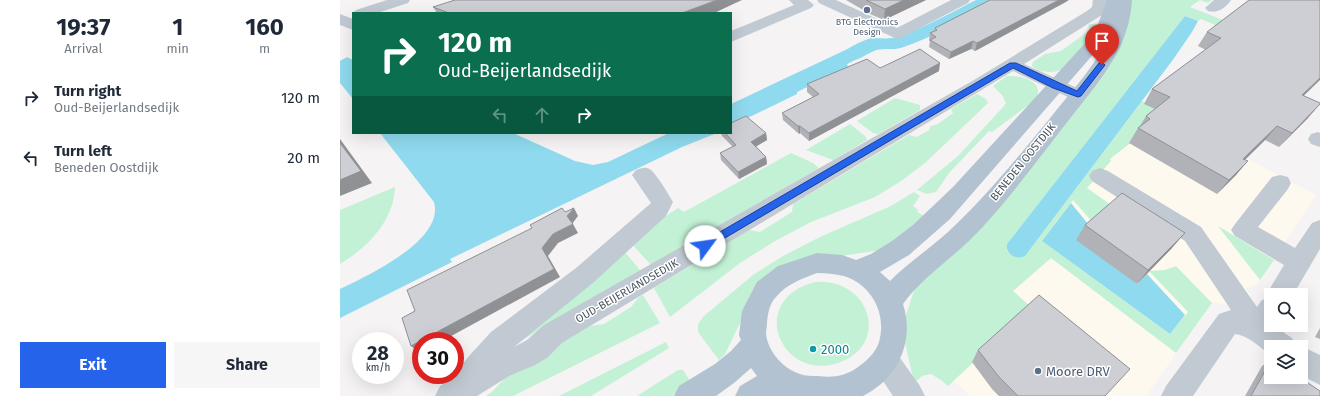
<!DOCTYPE html>
<style>
:root{--surface:#fff;--page:#f6f6f7;--text:#1f2937;--muted:#747a83;--accent:#2563eb}
body{margin:0;font-family:"Fira Sans",sans-serif;background:var(--page);color:var(--text);height:100vh;display:flex;flex-direction:column;font-size:15px;white-space:nowrap}
*{box-sizing:border-box;margin:0}
p{font-size:13px;color:var(--muted)}
.icon{flex:none;width:22px;height:22px;fill:none;stroke:currentColor;stroke-width:2;stroke-linecap:round;stroke-linejoin:round}
.map{position:relative;flex:1;overflow:hidden}
.details{display:flex;flex-direction:column;background:var(--surface);width:340px}
.details>*{flex:none}
.hud{position:absolute;left:12px;top:12px;width:380px;height:122px;border-radius:0px;box-shadow:0 4px 16px #0002;background:#0b6e4f;color:#fff;overflow:hidden}
.tools{position:absolute;left:924px;top:288px;display:grid;gap:8px}
.tools a{display:grid;place-items:center;width:44px;height:44px;border-radius:0px;background:var(--surface);box-shadow:0 4px 16px #0002;font-size:20px}
.speed{position:absolute;left:12px;top:332px;display:flex;gap:8px;font-size:20px;font-weight:700;text-align:center}
.speed>*{display:grid;place-content:center;width:52px;height:52px;border-radius:50%;background:var(--surface);box-shadow:0 4px 16px #0002;line-height:1}
.speed small{font-size:10px;font-weight:400}
.speed .limit{border:6px solid #d22;background:#fff;color:#111}
.pin{position:absolute;display:grid;place-items:center;width:34px;height:34px;color:#fff;margin:-41px -17px;border-radius:50% 50% 50% 0;rotate:-45deg;box-shadow:0 0 4px #0007}
.pin .icon{rotate:45deg}
.me{position:absolute;width:44px;margin:-22px;rotate:59deg;stroke-linejoin:round;filter:drop-shadow(0 0 3px #0008)}
.turn{display:flex;align-items:center;gap:14px;height:84px;padding:0 20px;font-size:18px}
.turn .icon{width:52px;height:52px;stroke-width:2.5}
.turn b{display:block;font-size:28px;line-height:34px}
.lanes{display:flex;align-items:center;height:38px;padding:0 20px;background:#0003;justify-content:center;gap:20px;direction:ltr}
.lanes .off{opacity:.35}
.eta{display:flex;justify-content:space-evenly;align-items:center;height:68px;text-align:center}
.eta b{font-size:24px;font-weight:700;line-height:28px}
.cta{display:flex;gap:8px;margin-top:auto;padding:8px 20px}
.cta a{flex:1;height:46px;border-radius:0px;background:var(--accent);color:#fff;font-size:16px;font-weight:700;line-height:46px;text-align:center}
.cta a+a{background:var(--page);color:var(--text)}
ul{padding:0;list-style:none}
li{display:flex;align-items:center;gap:12px;height:60px;padding:0 20px}
li div{flex:1}
li b{display:block;font-size:15px}
li em{font-style:normal}
main{display:flex;flex:1;min-height:0}
.map>svg:first-child{display:block}
.commercial{fill:#fdf9ef}
.green{fill:#c2f1d5}
.water{fill:#8fdaee}
.lines{fill:none;stroke-linecap:round;stroke-linejoin:round}
.canal{fill:#8fdaee;fill-rule:evenodd}
.minor{fill:#c1cad2;fill-rule:evenodd}
.major{fill:#b3c2d1;fill-rule:evenodd}
.wall{fill:#b0b2b7}
.shaded-wall{fill:#909195}
.building{fill:#cdcfd5;stroke:#909195}
.route{fill:#2563eb;stroke:#184099}
.service-dot{fill:#5c6f8a;stroke:#fff;stroke-width:1.5}
.culture-dot{fill:#0f9aa8;stroke:#fff;stroke-width:1.5}
.labels{text-anchor:middle;dominant-baseline:central;stroke-width:3;stroke-linejoin:round;paint-order:stroke}
.far-service-label{font-size:9px;fill:#4e5e75;stroke:#fff}
.street-label{font-size:11px;fill:#4a5661;stroke:#fff}
.near-culture-label{font-size:13px;fill:#0d838f;stroke:#fff;text-anchor:start}
.near-service-label{font-size:13px;fill:#4e5e75;stroke:#fff;text-anchor:start}
</style>
<main>
<section class="details">
<div class="eta">
<div><b>19:37</b><p>Arrival</p></div>
<div><b>1</b><p>min</p></div>
<div><b>160</b><p>m</p></div>
</div>
<ul>
<li><svg class="icon" aria-label="right" viewBox="0 0 24 24"><path d="M7 20v-9h11M14 6l5 5-5 5"/></svg><div><b>Turn right</b><p>Oud-Beijerlandsedijk</p></div><em>120 m</em></li>
<li><svg class="icon" aria-label="left" viewBox="0 0 24 24"><path d="M17 20v-9H6M10 6l-5 5 5 5"/></svg><div><b>Turn left</b><p>Beneden Oostdijk</p></div><em>20 m</em></li>
</ul>
<div class="cta"><a>Exit</a><a>Share</a></div>
</section>
<div class="map">
<svg width="980" height="396" viewBox="0 0 980 396">
<rect width="100%" height="100%" fill="#f5f3f3"/>
<path class="commercial" d="M803,103L976,195L920,280L916,285L906,288L910,295L887,304L872,303L806,396H630L613,380L692,307L673,291L710,258L702,241Z"/>
<path class="green" d="M790,0H872L868,3L860,0L850,7L893,24L980,69L861,19L858,21L845,16L667,244C665,257 676,256 685,256L802,101L826,115L770,159L771,161L747,188L774,207L754,224L733,200L702,241L830,334L848,312L809,271L825,270L836,266L872,303L836,353L711,258L673,291L692,308L608,386L601,380L591,374L582,376L574,383L564,338V321L578,279L746,96Z
M750,24H760C753,35 734,59 724,68C716,74 699,73 692,66L693,62L705,54L721,51L750,30L748,25Z
M667,76C681,75 707,82 695,100L652,132L649,131L609,173L596,192L587,194L577,190L618,156L664,106L666,103L662,95L653,86Z
M637,94L646,99L648,103L585,163L561,181L535,197L471,222L435,241L400,263L330,317L314,288L409,230L420,232L452,212L453,204L569,135L577,137L589,130L591,126L598,124L613,113L611,109Z
M555,98L580,105V110L538,134L533,133L517,121Z
M510,124L525,136L527,140L493,160L466,150Z
M451,153L473,163L479,168L311,265L290,242L299,234L338,208L344,212Z
M55,187C54,221 27,248 0,264V210Z
M574,192L580,196L573,206L578,210L577,212L585,216L548,249L501,256L478,254L468,256L444,264L433,270L405,309L400,323L385,354L379,360L358,332V324L364,316L413,275L443,256L480,237L551,206Z
M878,226L934,260L920,280Z
M282,249L301,271L162,352Z
M475,282C532,278 550,346 498,363C441,382 406,300 475,282Z
M303,295L320,323L173,396H146L152,392L168,375L250,326L264,324L291,307L299,297Z
M326,342L329,348L251,396H219Z
M338,370H343L352,384L332,396H297Z"/>
<path class="water" d="M845,16L858,21L852,32L832,61L685,256C677,260 665,255 667,244Z
M533,37L546,45L507,64L508,67L457,92V94L391,126V104Z
M7,57L13,60V99L0,83V61Z
M40,133H173L235,161L253,165L268,162L329,133H377L342,147L110,259L112,262L0,318V289C27,276 105,240 94,202Z
M731,203L797,284L807,274L845,315L830,334L702,241Z"/>
<g class="lines">
<path class="canal" d="M636,0H659L656,4C625,19 594,37 561,48C553,50 544,48 536,50C524,54 519,63 505,59L502,55C508,47 524,39 534,38C540,38 546,39 552,38C577,32 612,12 636,0Z"/>
<path class="minor" d="M47,0H70L68,3L37,13H13L16,10Z
M449,0H468L474,5L471,8L391,42V31L454,5Z
M477,0H496L557,28L611,0H630L628,3L563,37L557,39L479,3Z
M753,0H767V8L762,15L684,64L744,91L747,95L744,99L738,101L732,99L673,71L222,343L207,358L195,365L171,375L137,396H95L100,386L114,378L117,371L129,356L151,332L236,268L310,204L311,203L292,175L296,170C301,168 306,166 311,170C317,175 329,195 333,202L326,216L254,282L174,347L187,340L204,325L634,80L747,11L752,7Z
M874,0H891C886,8 877,14 868,11L865,8Z
M0,14L13,19V30L0,25Z
M978,132L980,133V147L971,144L968,139L971,134Z
M760,168L768,171L861,227L917,307L922,300L928,298L926,295L944,265L895,236L891,230L895,224L932,177L940,175L948,177L951,183L948,189L918,227L955,248L972,223L980,220V249L953,295H931V325H935L934,326L952,338L956,347H931V355C920,348 908,335 895,334L853,396H821L826,386L879,314L891,310L845,241L752,181L749,176L752,171Z
M961,346L980,355V385L961,375V347H958Z
M545,347L555,351L580,386L585,396H553L535,369L531,360L535,351Z"/>
<path class="major" d="M767,0H792C791,16 787,32 780,47C767,74 746,98 728,121C696,162 665,205 629,241C607,262 581,279 563,304C575,341 558,379 523,396H395L400,386L417,376L411,368L394,383L376,396H334L339,386L375,364L391,351L401,340L399,335L402,311L417,282L438,266L477,253L502,255L516,260L531,254L552,241L573,225L613,187L748,40L758,24ZM772,27C760,62 733,89 711,117C678,157 645,198 608,232C589,249 568,263 550,281L540,272L569,255L610,219L750,58L760,46ZM477,273C486,273 495,274 504,276C532,285 547,314 539,342C536,352 527,361 518,367C506,376 493,378 478,376C472,376 465,376 460,374C444,369 428,352 426,334C426,331 427,326 427,322C428,314 429,304 436,297C447,284 461,279 477,273Z"/>
</g>
<path class="wall" d="M506,0H586L544,20L530,14Z
M909,0L964,96L968,118L939,147L925,140L905,160L896,175L877,194L789,143L798,128L800,126L806,116L815,109L804,104L812,89L866,50L858,46L867,32Z
M728,1L635,51L631,49L609,59L589,47L590,41H589L590,33L594,31L595,28Z
M93,7L380,10L374,13H97Z
M540,68L599,71L469,141L460,133L459,134L443,120L442,113L473,97L467,92V84Z
M381,133H426L427,140L416,146L426,157L427,164L399,179L381,160L380,153L393,147L382,136Z
M745,225L832,248L797,284L736,240Z
M980,328V339L975,337Z
M638,350L765,396H659L652,389L632,362Z
M931,360V377L958,378L959,377L980,396H905L922,366Z"/>
<path class="shaded-wall" d="M377,0H402L374,13H342Z
M564,0H586L544,20L545,9Z
M719,0H729L635,51L637,43Z
M633,41L631,49L609,59L611,52Z
M600,63L599,71L469,141V133Z
M980,78V80L950,109L962,95Z
M980,104L968,118L939,147L952,133Z
M458,126H460V133L459,134Z
M937,126L925,140L891,173L903,159Z
M426,133L427,140L412,149L411,142Z
M0,139L32,183L0,196Z
M426,157L427,164L399,179L398,172Z
M908,161L896,175L877,194L889,180Z
M234,208L238,216L232,224L227,216Z
M233,224L238,233L218,243L208,256L220,277L102,341H81V352L80,353L71,346L202,248L213,234Z
M845,233L832,248L797,284L808,270Z"/>
<path class="building" d="M115,0H377L342,13H109L93,7Z
M526,0H564L545,9Z
M650,0H719L637,43L633,41L611,52L590,40L596,37L590,33L597,30L595,28Z
M909,0H980V78L962,95L980,103V104L952,133L937,126L903,159L908,161L889,180L798,128L810,119L806,116L830,97L812,89L881,38L867,32Z
M580,49L600,63L469,133L460,126H458L442,113L479,94L467,84L527,59L540,68Z
M406,116L426,133L411,142L426,157L398,172L380,153L396,145L385,133H391V123Z
M0,143L21,171L0,180Z
M782,193L845,233L808,270L745,225Z
M222,208L225,212L234,208L227,216L233,224L213,234L202,248L214,269L71,346L62,318L75,311L67,290L192,228L190,225Z
M699,295L790,369L765,396H678L659,377L638,350Z
M931,360V377H956L959,379V377L980,391V396H911Z"/>
<path class="route" d="M762,62L765,65L741,96L738,97L713,88L673,68L368,248H361L360,246L361,243L670,63H676L737,91L759,63Z"/>
<g class="service-dot">
<circle cx="527" cy="10" r="4"/>
<circle cx="698" cy="371" r="4"/>
</g>
<circle class="culture-dot" cx="473" cy="349" r="4"/>
<g class="labels">
<g class="far-service-label">
<text x="527" y="22">BTG Electronics<tspan x="527" dy="10">Design</tspan></text>
</g>
<g class="street-label">
<text transform="translate(683 162) rotate(-51)">BENEDEN OOSTDIJK</text>
<text transform="translate(287 291) rotate(-30)">OUD-BEIJERLANDSEDIJK</text>
</g>
<g class="near-culture-label">
<text x="481" y="349">2000</text>
</g>
<g class="near-service-label">
<text x="706" y="371">Moore DRV</text>
</g>
</g>
</svg>
<div class="tools">
<a><svg class="icon" aria-label="search" viewBox="0 0 24 24"><circle cx="10" cy="10" r="6"/><path d="M15 15l6 6"/></svg></a>
<a><svg class="icon" aria-label="layers" viewBox="0 0 24 24"><path d="M12 4l9 5-9 5-9-5zM3 14l9 5 9-5"/></svg></a>
</div>
<div class="speed"><div>28<small>km/h</small></div><div class="limit">30</div></div>
<div class="pin" style="left:762px;top:65px;background:#d93025"><svg class="icon" aria-label="arrive" viewBox="0 0 24 24"><path d="M6 21V4h12l-3 4 3 4H6"/></svg></div>
<svg class="me" style="left:365px;top:246px" viewBox="-20 -20 40 40"><circle r="19" fill="#fff"/><path d="M0-13L10 11 0 6-10 11z" fill="#2563eb"/></svg>
<div class="hud">
<div class="turn"><svg class="icon" aria-label="right" viewBox="0 0 24 24"><path d="M7 20v-9h11M14 6l5 5-5 5"/></svg><div><b>120 m</b>Oud-Beijerlandsedijk</div></div>
<div class="lanes"><svg class="icon off" aria-label="left" viewBox="0 0 24 24"><path d="M17 20v-9H6M10 6l-5 5 5 5"/></svg><svg class="icon off" aria-label="ahead" viewBox="0 0 24 24"><path d="M12 20V5M6 11l6-6 6 6"/></svg><svg class="icon" aria-label="right" viewBox="0 0 24 24"><path d="M7 20v-9h11M14 6l5 5-5 5"/></svg></div>
</div>
</div>
</main>
